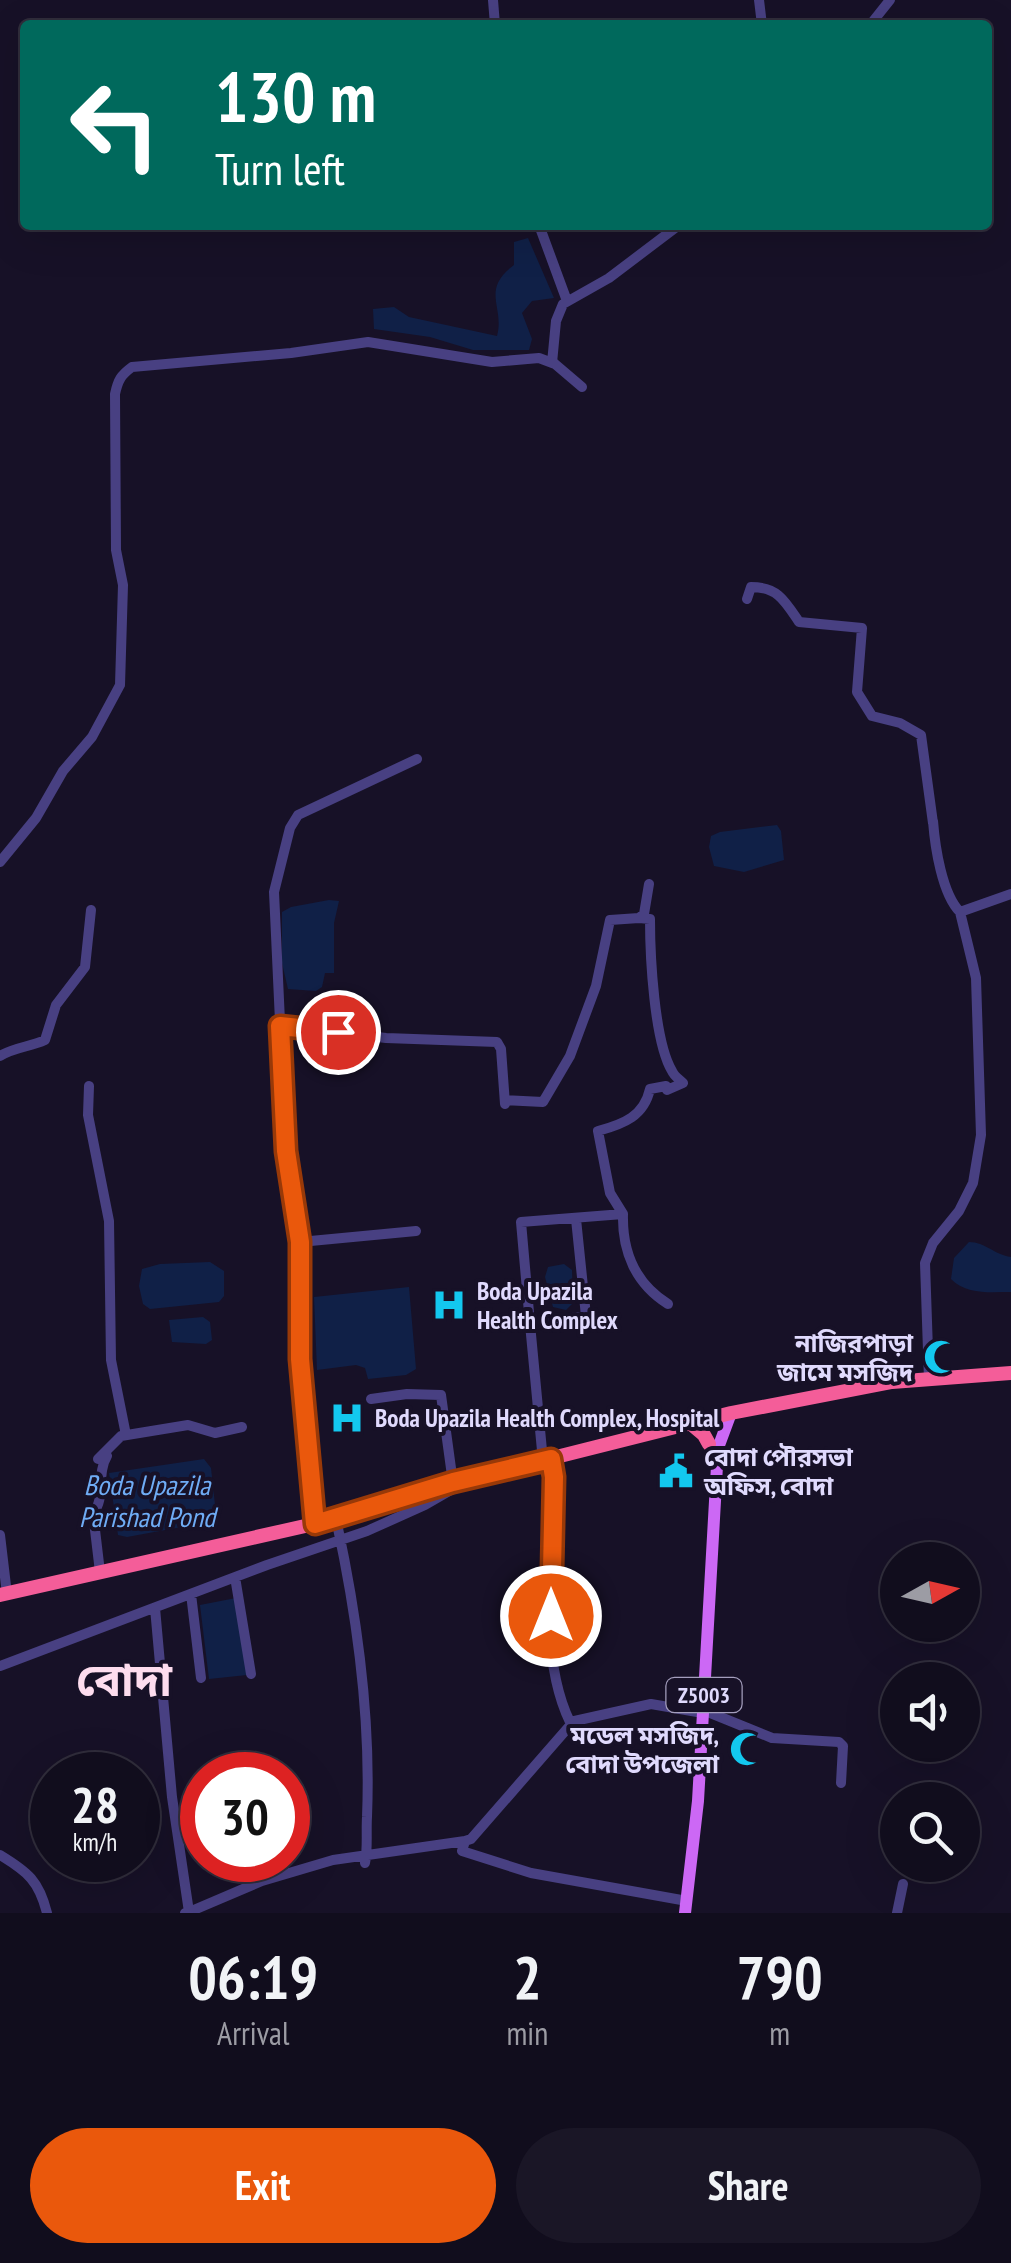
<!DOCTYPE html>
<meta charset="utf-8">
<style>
:root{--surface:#110d1d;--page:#1a1626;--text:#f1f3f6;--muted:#9c9ca4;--line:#302d3b;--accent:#ea580c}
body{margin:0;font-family:"PT Sans Narrow","Noto Sans Bengali",sans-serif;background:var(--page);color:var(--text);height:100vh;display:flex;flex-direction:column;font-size:38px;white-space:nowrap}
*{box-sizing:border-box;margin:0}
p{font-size:32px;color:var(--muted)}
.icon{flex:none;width:55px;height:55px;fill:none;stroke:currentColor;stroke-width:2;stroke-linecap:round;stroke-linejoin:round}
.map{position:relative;height:1913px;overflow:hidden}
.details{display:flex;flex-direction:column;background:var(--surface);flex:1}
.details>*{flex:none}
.top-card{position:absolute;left:20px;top:20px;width:972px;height:210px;border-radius:10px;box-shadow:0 10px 40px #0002,0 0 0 2px var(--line);background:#00695c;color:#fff;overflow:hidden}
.needle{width:65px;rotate:82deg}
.controls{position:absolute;left:880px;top:1542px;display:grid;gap:20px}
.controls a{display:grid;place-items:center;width:100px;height:100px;border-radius:50%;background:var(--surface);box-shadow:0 10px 40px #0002,0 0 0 2px var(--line);font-size:50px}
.speed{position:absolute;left:30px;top:1752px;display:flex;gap:20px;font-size:50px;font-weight:700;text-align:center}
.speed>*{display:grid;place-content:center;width:130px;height:130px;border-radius:50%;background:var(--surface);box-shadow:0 10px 40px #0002,0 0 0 2px var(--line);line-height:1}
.speed small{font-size:25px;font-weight:400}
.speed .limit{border:15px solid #d22;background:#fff;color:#111}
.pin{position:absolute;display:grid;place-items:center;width:85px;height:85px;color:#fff;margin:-42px;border:5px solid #fff;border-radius:50%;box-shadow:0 2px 10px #0007}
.me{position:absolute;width:110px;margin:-55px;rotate:0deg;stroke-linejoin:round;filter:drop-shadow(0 0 8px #0008)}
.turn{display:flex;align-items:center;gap:35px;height:210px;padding:0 30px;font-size:45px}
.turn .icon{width:130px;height:130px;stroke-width:2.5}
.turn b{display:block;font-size:70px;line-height:85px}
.eta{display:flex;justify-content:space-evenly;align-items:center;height:170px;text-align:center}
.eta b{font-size:60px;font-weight:700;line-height:70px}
.cta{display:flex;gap:20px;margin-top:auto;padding:20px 30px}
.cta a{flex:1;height:115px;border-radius:60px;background:var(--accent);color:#fff;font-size:40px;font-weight:700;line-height:115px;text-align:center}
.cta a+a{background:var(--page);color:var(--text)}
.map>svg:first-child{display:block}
.water{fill:#102047}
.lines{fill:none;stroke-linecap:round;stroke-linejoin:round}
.minor{stroke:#484082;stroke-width:10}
.major{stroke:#cc68f5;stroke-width:12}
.highway{stroke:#f45d99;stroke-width:14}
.route-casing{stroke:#983908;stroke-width:25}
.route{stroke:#ea580c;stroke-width:18}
.labels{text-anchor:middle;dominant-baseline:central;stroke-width:8;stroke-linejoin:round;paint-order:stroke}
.shield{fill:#171127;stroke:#a49ebd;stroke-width:2.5}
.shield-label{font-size:22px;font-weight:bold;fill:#e0dafd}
.poi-label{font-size:25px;font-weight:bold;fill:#e0dafd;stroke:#171127;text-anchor:start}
.water-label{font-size:28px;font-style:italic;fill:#6facf5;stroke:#171127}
.town-label{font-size:45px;font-weight:bold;fill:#fddcee;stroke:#171127}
</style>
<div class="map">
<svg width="1011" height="1913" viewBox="0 0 1011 1913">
<rect width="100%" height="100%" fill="#171127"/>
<path class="water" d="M528,238L554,298L532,301L522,313L532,339L529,350H473L430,337L374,329L373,309L394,307L409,317L497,336C505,307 480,290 514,265V242Z
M777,825L781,831L784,860L744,872L714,866L709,847L711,836L720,832Z
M329,900L339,901L334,923V973H325L322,987L316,991L288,989L282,963V912L291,907Z
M969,1242C985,1242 995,1255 1011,1257V1292C989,1292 967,1295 951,1279L954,1258Z
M210,1262L224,1271V1296L219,1302L150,1309L143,1304L139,1286L142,1269L160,1264Z
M564,1264L572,1270L573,1303L566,1310L553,1307L545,1277L548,1267Z
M409,1287L416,1369L406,1375L368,1379L365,1368L356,1365L317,1370L314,1297Z
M203,1317L210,1322L212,1340L206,1344L172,1342L169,1320Z
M204,1459L211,1468L216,1514L209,1522L127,1537L118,1535L109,1473Z
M236,1598L247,1675L209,1679L200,1605Z"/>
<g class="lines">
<path class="minor" d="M493,0L495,25
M759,0L762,25
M870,25L890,0
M539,225L567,301
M552,363L556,321L563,304L609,278L679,225
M747,599L751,587C778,587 785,601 799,622L862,628L857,692L872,716L900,723L921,735L933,823
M933,821C935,847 942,894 960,912L1011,894
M0,862L36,818L63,771L92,737L120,685L123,585L116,550L115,394C118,380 121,375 132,367L291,353L368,342L492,362L539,358L555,364L582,387
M281,1026L386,1038L497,1042L501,1049L505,1104
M0,1056C15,1047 30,1047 45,1040L56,1005L85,967L91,910
M89,1086L88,1115L109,1221L111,1360L126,1435
M505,1100L543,1102L570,1056L596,986L610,920L639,918L644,914L649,884
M623,1214L610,1193L598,1131C624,1124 644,1116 650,1089L666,1086L667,1090L683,1083C679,1079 674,1076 672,1071C654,1041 650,955 650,919L639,918
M300,1242L416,1231
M530,1324L521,1222L623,1214C622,1252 636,1284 668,1304
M929,1380L925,1263L933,1243L959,1211L973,1183L981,1135L976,978L960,912
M371,1399L407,1394L441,1395L453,1483
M98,1459L121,1436L188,1425L215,1433L242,1427
M551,1459L554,1477C552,1550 537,1655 570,1722L651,1704L703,1713
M543,1461L530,1324L586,1316L576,1219
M336,1519C357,1615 371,1719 367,1817C366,1832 368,1849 365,1863
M315,1524L299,1359L300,1242L286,1151L274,892L290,828L298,815L417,759
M0,1535L7,1594
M100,1572L93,1513C106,1499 96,1474 107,1456
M235,1577L251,1674
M191,1594L201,1678
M155,1608L172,1797L189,1912L185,1913
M0,1666L267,1565L367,1531L425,1505L458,1486
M703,1710L772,1738L839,1742L843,1746L841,1783
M573,1722L471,1839L465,1841L462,1851L531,1873L687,1901
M0,1855C28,1872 39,1881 47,1913
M189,1912L262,1881L333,1860L465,1841
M897,1913L903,1884"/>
<path class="major" d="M685,1913L698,1801L718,1448L731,1413"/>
<path class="highway" d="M691,1424L704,1435L709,1444
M0,1595L336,1519L453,1483L731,1413L892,1382L1011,1373"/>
</g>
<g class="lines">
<g class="route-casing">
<path id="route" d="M338,1032L280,1026L286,1151L300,1242V1359L315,1524L453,1482L551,1459L554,1477L551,1616"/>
</g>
<use href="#route" class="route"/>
</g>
<defs>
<g id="hospital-bare" transform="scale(2.7)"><path d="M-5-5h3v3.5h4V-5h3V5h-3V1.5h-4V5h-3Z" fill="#13c8ef" stroke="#171127" stroke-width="2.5" paint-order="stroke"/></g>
<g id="mosque-bare" transform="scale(2.7)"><path d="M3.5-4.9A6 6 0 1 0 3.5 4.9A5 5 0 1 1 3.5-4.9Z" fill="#13c8ef" stroke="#171127" stroke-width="2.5" paint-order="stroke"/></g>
<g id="civic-bare" transform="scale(2.7)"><path d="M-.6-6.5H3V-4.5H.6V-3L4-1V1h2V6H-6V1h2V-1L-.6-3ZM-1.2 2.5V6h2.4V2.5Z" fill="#13c8ef" stroke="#171127" stroke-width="2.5" paint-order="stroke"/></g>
</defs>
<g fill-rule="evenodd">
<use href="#hospital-bare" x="449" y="1305"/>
<use href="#mosque-bare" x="941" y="1357"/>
<use href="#hospital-bare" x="347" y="1418"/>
<use href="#civic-bare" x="676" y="1471"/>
<use href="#mosque-bare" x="747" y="1749"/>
</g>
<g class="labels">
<rect class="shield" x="666.5" y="1678" width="75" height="34" rx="8"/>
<g class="shield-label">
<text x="704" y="1695">Z5003</text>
</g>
<g class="poi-label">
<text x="477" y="1291">Boda Upazila<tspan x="477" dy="29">Health Complex</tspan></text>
<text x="913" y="1343" text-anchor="end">নাজিরপাড়া<tspan x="913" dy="29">জামে মসজিদ</tspan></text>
<text x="375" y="1418">Boda Upazila Health Complex, Hospital</text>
<text x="704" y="1457">বোদা পৌরসভা<tspan x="704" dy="29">অফিস, বোদা</tspan></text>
<text x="719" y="1735" text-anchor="end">মডেল মসজিদ,<tspan x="719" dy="29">বোদা উপজেলা</tspan></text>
</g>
<g class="water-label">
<text x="147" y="1484">Boda Upazila<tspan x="147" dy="32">Parishad Pond</tspan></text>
</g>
<g class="town-label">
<text x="124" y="1679">বোদা</text>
</g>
</g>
</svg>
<div class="controls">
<a><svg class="needle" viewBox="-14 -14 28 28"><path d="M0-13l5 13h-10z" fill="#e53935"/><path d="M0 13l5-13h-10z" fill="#9c9ca4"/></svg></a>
<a><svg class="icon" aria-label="sound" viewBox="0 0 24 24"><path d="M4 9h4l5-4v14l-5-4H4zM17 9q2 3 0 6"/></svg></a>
<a><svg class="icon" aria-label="search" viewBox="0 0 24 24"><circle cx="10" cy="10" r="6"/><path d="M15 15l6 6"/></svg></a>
</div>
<div class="speed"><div>28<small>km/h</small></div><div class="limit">30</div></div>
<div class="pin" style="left:338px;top:1032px;background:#d93025"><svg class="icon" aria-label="arrive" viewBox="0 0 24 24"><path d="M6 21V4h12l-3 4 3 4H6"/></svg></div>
<svg class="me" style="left:551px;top:1616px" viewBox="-20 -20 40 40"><circle r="17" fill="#ea580c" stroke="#fff" stroke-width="3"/><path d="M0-11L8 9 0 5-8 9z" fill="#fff"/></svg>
<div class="top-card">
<div class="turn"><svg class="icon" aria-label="left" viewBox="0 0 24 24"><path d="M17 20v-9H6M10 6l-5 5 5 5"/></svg><div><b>130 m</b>Turn left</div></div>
</div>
</div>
<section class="details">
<div class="eta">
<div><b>06:19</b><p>Arrival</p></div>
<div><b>2</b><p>min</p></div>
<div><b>790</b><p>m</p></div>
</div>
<div class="cta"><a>Exit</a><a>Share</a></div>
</section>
